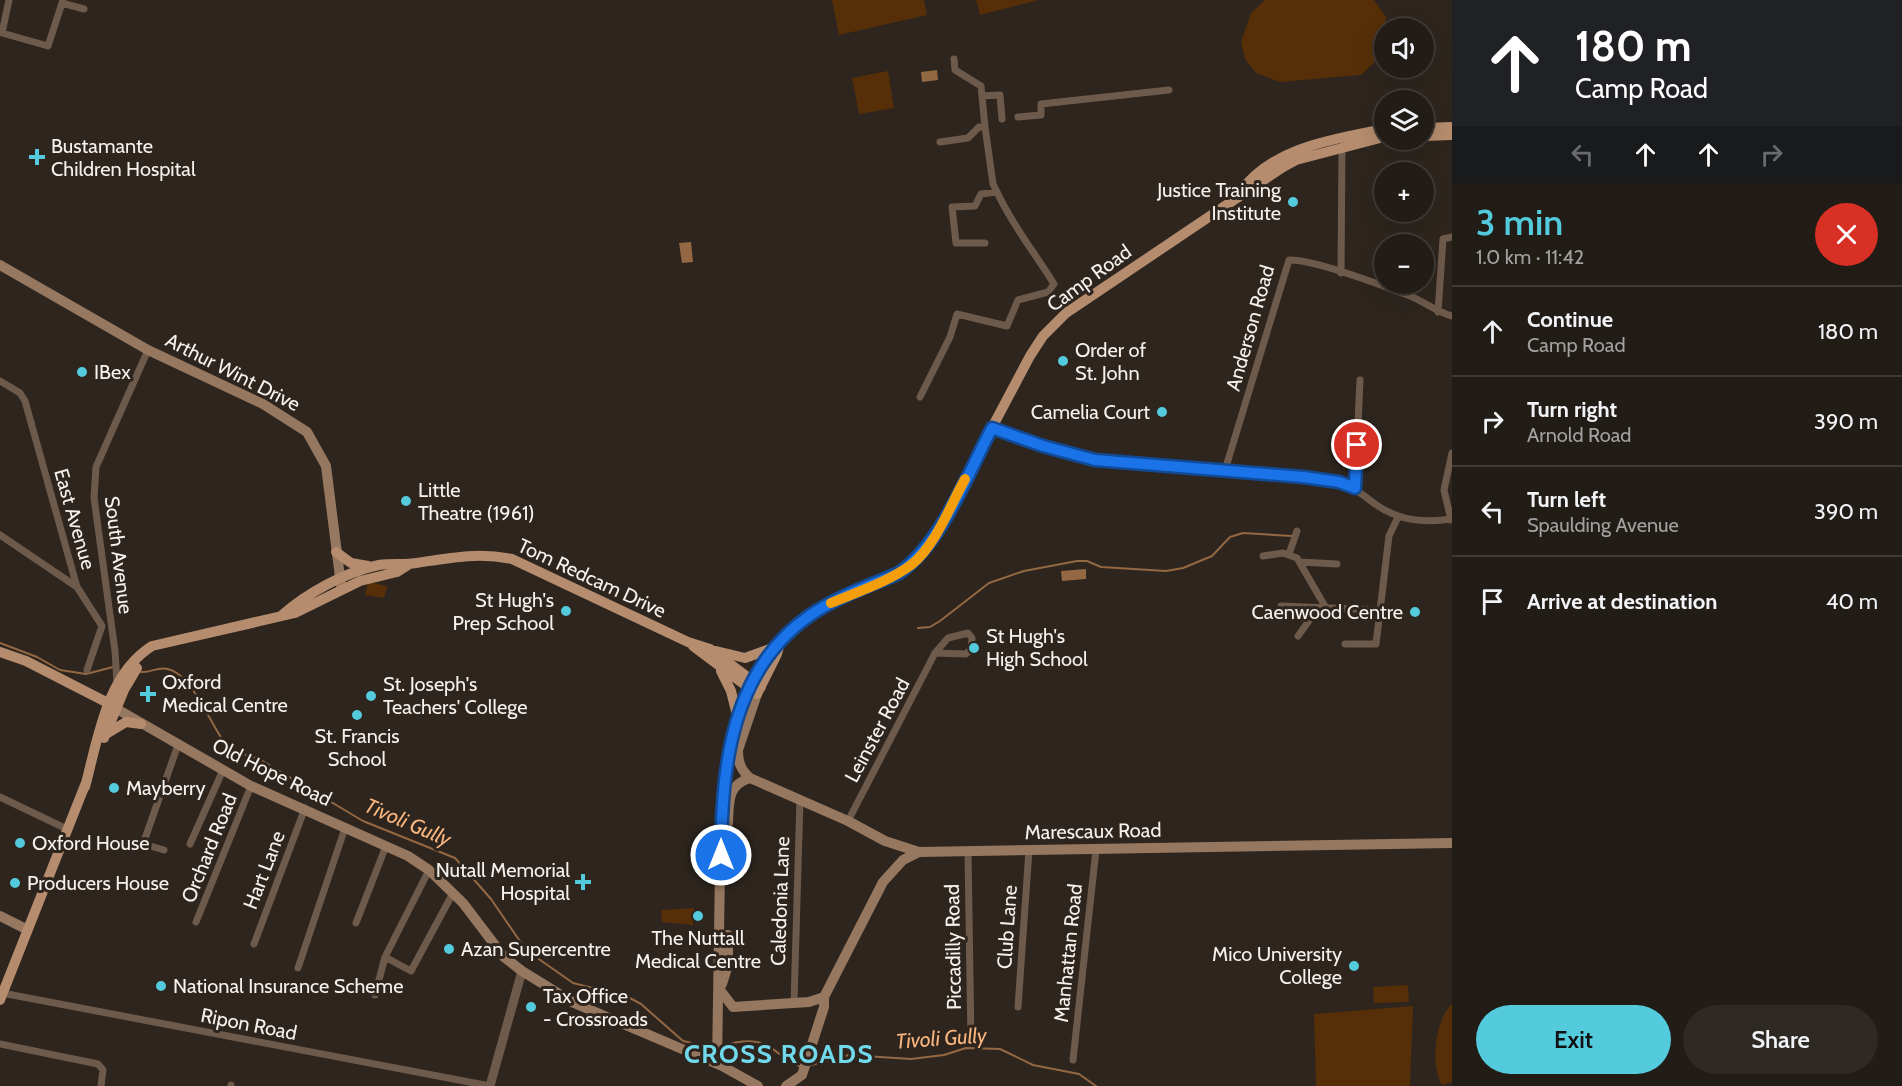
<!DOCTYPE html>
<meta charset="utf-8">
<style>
:root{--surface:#221c16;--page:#2e2923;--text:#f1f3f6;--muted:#a2a1a1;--line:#3f3a35;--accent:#54cadd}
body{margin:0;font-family:Cabin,sans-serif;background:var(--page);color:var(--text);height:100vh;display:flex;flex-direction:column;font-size:22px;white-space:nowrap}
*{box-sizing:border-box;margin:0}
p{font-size:20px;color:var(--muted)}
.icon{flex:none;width:33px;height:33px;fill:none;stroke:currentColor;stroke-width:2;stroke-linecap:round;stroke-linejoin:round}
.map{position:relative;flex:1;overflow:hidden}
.sheet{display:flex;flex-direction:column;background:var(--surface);width:450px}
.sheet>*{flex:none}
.top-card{background:#202124;color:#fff;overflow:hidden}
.tools{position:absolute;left:1374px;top:18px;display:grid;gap:12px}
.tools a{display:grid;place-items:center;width:60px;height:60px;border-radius:50%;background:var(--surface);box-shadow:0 6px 24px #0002,0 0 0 2px var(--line);font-size:30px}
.pin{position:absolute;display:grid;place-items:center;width:51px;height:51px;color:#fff;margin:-26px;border:3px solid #fff;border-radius:50%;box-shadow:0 2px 6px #0007}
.me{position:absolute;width:66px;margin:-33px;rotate:0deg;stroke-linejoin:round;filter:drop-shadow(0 0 4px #0008)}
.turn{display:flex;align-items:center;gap:21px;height:126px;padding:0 24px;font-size:27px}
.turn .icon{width:78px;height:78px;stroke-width:2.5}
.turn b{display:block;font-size:42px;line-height:51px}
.lanes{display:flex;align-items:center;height:57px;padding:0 24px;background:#0003;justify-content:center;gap:30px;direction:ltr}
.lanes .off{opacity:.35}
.round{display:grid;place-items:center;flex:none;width:63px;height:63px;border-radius:32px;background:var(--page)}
.head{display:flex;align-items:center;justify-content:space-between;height:102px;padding:0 24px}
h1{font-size:36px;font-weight:600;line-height:45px;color:var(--accent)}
.button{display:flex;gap:12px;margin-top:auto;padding:12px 24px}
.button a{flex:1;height:69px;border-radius:36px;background:var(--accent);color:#111;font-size:24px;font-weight:600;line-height:69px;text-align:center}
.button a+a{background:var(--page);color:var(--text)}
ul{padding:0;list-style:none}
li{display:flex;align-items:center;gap:18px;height:90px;padding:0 24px;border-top:2px solid var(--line)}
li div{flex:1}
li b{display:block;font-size:22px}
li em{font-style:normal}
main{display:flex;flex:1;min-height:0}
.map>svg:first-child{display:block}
.green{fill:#562f08}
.water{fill:#946843}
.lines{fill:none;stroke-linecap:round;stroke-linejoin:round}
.stream{stroke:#946843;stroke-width:2}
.minor{stroke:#6e5a4b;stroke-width:7}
.tertiary{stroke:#6e5a4b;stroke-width:9}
.secondary{stroke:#96775f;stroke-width:10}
.primary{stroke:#b58d6e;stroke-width:10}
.route-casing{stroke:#114b97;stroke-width:15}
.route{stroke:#1a73e8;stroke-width:10}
.slow{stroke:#f59e0b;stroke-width:10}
.poi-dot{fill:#54cadd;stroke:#2d251e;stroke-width:2}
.labels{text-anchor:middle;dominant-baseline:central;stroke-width:6;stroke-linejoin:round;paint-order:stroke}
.poi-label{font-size:20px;fill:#f7f1ed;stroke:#2d251e;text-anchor:start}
.street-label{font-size:20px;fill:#f7f1ed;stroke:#2d251e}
.water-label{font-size:21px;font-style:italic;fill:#fab67e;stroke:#2d251e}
.district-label{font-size:26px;font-weight:bold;letter-spacing:1.5px;fill:#70d9eb;stroke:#2d251e}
</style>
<main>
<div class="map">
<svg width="1452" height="1086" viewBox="0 0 1452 1086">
<rect width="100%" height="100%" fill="#2d251e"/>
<path class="green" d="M832,0H924L927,15L839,35Z
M976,0H1039L980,15Z
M1265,0H1374L1386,17L1383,54L1361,75L1280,82L1256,73L1245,59L1241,42L1251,13Z
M888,71L894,108L859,114L852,78Z
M368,582L387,586L384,598L365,595Z
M694,908L693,925L662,922L661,910Z
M1408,985L1409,1002L1374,1003L1373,987Z
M1452,1004V1082L1442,1085C1430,1065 1435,1019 1452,1004Z
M1413,1006L1410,1086H1316L1314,1014Z"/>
<path class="water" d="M937,70L938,80L922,82L921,72Z
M691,242L693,262L682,263L679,243Z
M1086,569V579L1062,581L1061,571Z"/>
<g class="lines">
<path class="stream" d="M918,628L930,627L940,621L989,583L1024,571L1077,561H1087L1101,567L1166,571L1183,568L1212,556L1230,537L1243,533L1292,536
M0,643L37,657L60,670L86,674L113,667
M141,672C151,673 158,666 168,669C194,675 212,730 230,750L259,759L363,821L455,858L491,899L526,950L573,983L628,997L641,1004L683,1041L715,1048
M720,1047C732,1042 753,1038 766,1045C779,1051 787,1064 802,1067
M808,1066L849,1055L911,1059L944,1055L966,1048L1000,1049L1033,1065L1079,1074L1096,1086"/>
<path class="minor" d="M62,3L84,9
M2,33L48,46L63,0
M2,33L9,0
M954,59L955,70L981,86L985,127
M982,96L1000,95L1002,119
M1018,117L1041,115V104L1169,90
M940,142L968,138L979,127H985L993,184L997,192
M1341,273L1342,147
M1438,312L1443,239L1452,237
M0,381L20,393L25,401L77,587L102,626L87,670
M920,397L950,337L957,314L1007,326L1018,300L1048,292L1054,284C1035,253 1012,225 997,192L981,194L975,206L952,207L956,243H985
M992,427L1043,446L1095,460L1339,481C1354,487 1363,495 1375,504C1399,521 1424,523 1452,519
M1225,470L1289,260C1313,259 1384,286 1410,296C1425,302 1436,312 1452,316
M1355,488L1360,380
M1451,520L1444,490L1452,453
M0,535L77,587
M1289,554L1297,531
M1263,556L1283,553L1297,558L1326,608
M1300,562L1337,564
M1281,606L1379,610
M1298,636L1318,608
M1345,644H1376L1389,536L1398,517
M117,683L115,651L94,498L96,467L148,350
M0,797L67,829
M848,821L935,653L948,638L968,633L972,638L971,649L966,654L935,653
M133,841L164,850
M143,844L178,745
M190,844L223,770
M968,851L971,1043
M196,922L251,786
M356,923L386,846
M254,944L305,808
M385,957L411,971L453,893
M298,968L345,828
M2,993L490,1086
M375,995L385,957L429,870
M794,1003L800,799
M1018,1007L1029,850
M0,1044L98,1064L103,1070L101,1086
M1073,1060L1096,850
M231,1085V1086"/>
<path class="tertiary" d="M490,1086L522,971"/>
<path class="secondary" d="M0,265L148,350L263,404L307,432L326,466L341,585
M757,694L738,750C738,763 741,770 750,778L848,821L885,841L919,852L1452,843
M110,705L251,786L408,856L429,870L463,903L504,957L522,971L574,1003L722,1066L758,1086
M728,823C729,802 727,785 750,778
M0,916L26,929
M722,984L728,965V935
M720,990L733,1007L809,1002L824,997L883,882L903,860L919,852
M717,1064L721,806L737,715L748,688
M786,1086L802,1075L824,1007V997"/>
<path class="primary" d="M1424,128L1452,127
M1424,136L1452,135
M1241,191C1273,147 1335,139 1384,129
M336,552L351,563L368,566
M281,616C307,593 345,572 379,565C392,563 403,565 416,563C449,558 478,552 512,559L688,642L710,649L761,687
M693,646L757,694L777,654L780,643
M716,651L745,658L770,649
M0,652L26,661L108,703
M721,671L731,691L737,715
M748,688L771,649L809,615L830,603L899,573L921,554L944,518L1030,356L1043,336L1066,313L1283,167L1296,160L1384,137
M106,734L126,722L141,724
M104,738L124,690L137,668
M85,787C98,739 106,675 152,646L295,613L360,581L397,572L408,565
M0,1000L87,780"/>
</g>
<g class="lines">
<g class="route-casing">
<path id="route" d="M721,855C722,766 731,671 809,616C836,597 869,586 899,573C942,543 968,473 992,428L1043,446L1095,460L1303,477L1339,482L1355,488L1357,445"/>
</g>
<use href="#route" class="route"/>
<path class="slow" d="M831,603C857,592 888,582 911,565C936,545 950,506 965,479"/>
</g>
<g class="poi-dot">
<path d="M34 148h6v6h6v6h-6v6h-6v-6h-6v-6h6z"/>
<circle cx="1293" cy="202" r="6"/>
<circle cx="1063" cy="361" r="6"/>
<circle cx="82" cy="372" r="6"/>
<circle cx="1162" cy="412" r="6"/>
<circle cx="406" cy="501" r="6"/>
<circle cx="566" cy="611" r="6"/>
<circle cx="1415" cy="612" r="6"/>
<circle cx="974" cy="648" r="6"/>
<path d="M145 685h6v6h6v6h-6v6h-6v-6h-6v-6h6z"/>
<circle cx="371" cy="696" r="6"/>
<circle cx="357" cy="715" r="6"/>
<circle cx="114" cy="788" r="6"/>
<circle cx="20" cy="843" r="6"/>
<path d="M580 873h6v6h6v6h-6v6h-6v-6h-6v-6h6z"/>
<circle cx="15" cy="883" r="6"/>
<circle cx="698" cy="916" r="6"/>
<circle cx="449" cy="949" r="6"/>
<circle cx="1354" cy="966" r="6"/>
<circle cx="161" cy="986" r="6"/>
<circle cx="531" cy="1007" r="6"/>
</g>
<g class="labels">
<g class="poi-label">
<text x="51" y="146">Bustamante<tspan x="51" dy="23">Children Hospital</tspan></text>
<text x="1281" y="190" text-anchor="end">Justice Training<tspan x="1281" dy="23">Institute</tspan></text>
<text x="1075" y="350">Order of<tspan x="1075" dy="23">St. John</tspan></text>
<text x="94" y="372">IBex</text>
<text x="1150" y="412" text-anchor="end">Camelia Court</text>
<text x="418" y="490">Little<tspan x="418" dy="23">Theatre (1961)</tspan></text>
<text x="554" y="600" text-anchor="end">St Hugh's<tspan x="554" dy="23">Prep School</tspan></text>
<text x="1403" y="612" text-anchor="end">Caenwood Centre</text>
<text x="986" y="636">St Hugh's<tspan x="986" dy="23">High School</tspan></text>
<text x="162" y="682">Oxford<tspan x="162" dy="23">Medical Centre</tspan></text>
<text x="383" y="684">St. Joseph's<tspan x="383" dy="23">Teachers' College</tspan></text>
<text x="357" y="736" text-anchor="middle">St. Francis<tspan x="357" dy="23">School</tspan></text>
<text x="126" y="788">Mayberry</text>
<text x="32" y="843">Oxford House</text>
<text x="570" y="870" text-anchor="end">Nutall Memorial<tspan x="570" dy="23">Hospital</tspan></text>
<text x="27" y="883">Producers House</text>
<text x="698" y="938" text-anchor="middle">The Nuttall<tspan x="698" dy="23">Medical Centre</tspan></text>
<text x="461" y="949">Azan Supercentre</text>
<text x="1342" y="954" text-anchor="end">Mico University<tspan x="1342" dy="23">College</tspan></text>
<text x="173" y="986">National Insurance Scheme</text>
<text x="543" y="996">Tax Office<tspan x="543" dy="23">- Crossroads</tspan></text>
</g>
<g class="street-label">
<text transform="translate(1089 278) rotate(-36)">Camp Road</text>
<text transform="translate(1250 328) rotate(-74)">Anderson Road</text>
<text transform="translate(233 372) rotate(27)">Arthur Wint Drive</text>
<text transform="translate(75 519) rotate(74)">East Avenue</text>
<text transform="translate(119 555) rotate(83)">South Avenue</text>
<text transform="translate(592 578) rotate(25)">Tom Redcam Drive</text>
<text transform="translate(877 730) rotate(-62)">Leinster Road</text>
<text transform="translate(272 772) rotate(26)">Old Hope Road</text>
<text transform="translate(1093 831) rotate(-1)">Marescaux Road</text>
<text transform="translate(209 848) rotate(-68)">Orchard Road</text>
<text transform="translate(264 870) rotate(-69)">Hart Lane</text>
<text transform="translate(780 901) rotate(-88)">Caledonia Lane</text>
<text transform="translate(1007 927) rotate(-86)">Club Lane</text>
<text transform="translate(953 947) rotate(-91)">Piccadilly Road</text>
<text transform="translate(1068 953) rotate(-84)">Manhattan Road</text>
<text transform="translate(249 1024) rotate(11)">Ripon Road</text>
</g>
<g class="water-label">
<text transform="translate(408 822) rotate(23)">Tivoli Gully</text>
<text transform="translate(941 1038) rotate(-4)">Tivoli Gully</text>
</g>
<g class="district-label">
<text x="779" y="1054">CROSS ROADS</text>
</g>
</g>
</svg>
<div class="tools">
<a><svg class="icon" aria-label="sound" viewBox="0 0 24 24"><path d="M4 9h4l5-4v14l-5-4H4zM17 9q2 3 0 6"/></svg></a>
<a><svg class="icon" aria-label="layers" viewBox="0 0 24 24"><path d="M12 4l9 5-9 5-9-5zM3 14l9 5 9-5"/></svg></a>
<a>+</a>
<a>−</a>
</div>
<div class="pin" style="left:1357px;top:445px;background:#d93025"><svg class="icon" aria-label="arrive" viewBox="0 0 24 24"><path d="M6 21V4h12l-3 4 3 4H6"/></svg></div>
<svg class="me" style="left:721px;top:855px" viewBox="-20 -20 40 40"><circle r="17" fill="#1a73e8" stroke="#fff" stroke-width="3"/><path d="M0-11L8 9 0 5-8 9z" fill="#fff"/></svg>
</div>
<section class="sheet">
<div class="top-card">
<div class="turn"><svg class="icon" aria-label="ahead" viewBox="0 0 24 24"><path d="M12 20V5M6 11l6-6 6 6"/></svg><div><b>180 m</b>Camp Road</div></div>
<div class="lanes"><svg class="icon off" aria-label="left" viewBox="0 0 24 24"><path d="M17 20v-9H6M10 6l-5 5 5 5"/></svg><svg class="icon" aria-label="ahead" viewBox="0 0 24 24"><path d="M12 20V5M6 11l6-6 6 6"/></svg><svg class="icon" aria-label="ahead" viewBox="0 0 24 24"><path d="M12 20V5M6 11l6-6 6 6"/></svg><svg class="icon off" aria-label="right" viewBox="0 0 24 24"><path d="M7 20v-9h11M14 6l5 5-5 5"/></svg></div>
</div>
<div class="head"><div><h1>3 min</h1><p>1.0 km · 11:42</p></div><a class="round" style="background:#d93025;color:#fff"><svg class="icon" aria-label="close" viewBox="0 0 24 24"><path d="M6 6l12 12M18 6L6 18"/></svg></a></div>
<ul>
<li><svg class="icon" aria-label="ahead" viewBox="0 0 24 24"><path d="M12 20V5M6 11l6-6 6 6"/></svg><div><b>Continue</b><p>Camp Road</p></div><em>180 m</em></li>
<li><svg class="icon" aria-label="right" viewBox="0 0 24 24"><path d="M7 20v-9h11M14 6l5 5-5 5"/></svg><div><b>Turn right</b><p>Arnold Road</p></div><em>390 m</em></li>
<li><svg class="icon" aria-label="left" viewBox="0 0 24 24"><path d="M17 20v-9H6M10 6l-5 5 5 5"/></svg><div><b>Turn left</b><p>Spaulding Avenue</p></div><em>390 m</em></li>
<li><svg class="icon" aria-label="arrive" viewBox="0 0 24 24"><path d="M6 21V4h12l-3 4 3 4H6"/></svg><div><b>Arrive at destination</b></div><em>40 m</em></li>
</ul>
<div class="button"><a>Exit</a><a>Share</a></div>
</section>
</main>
